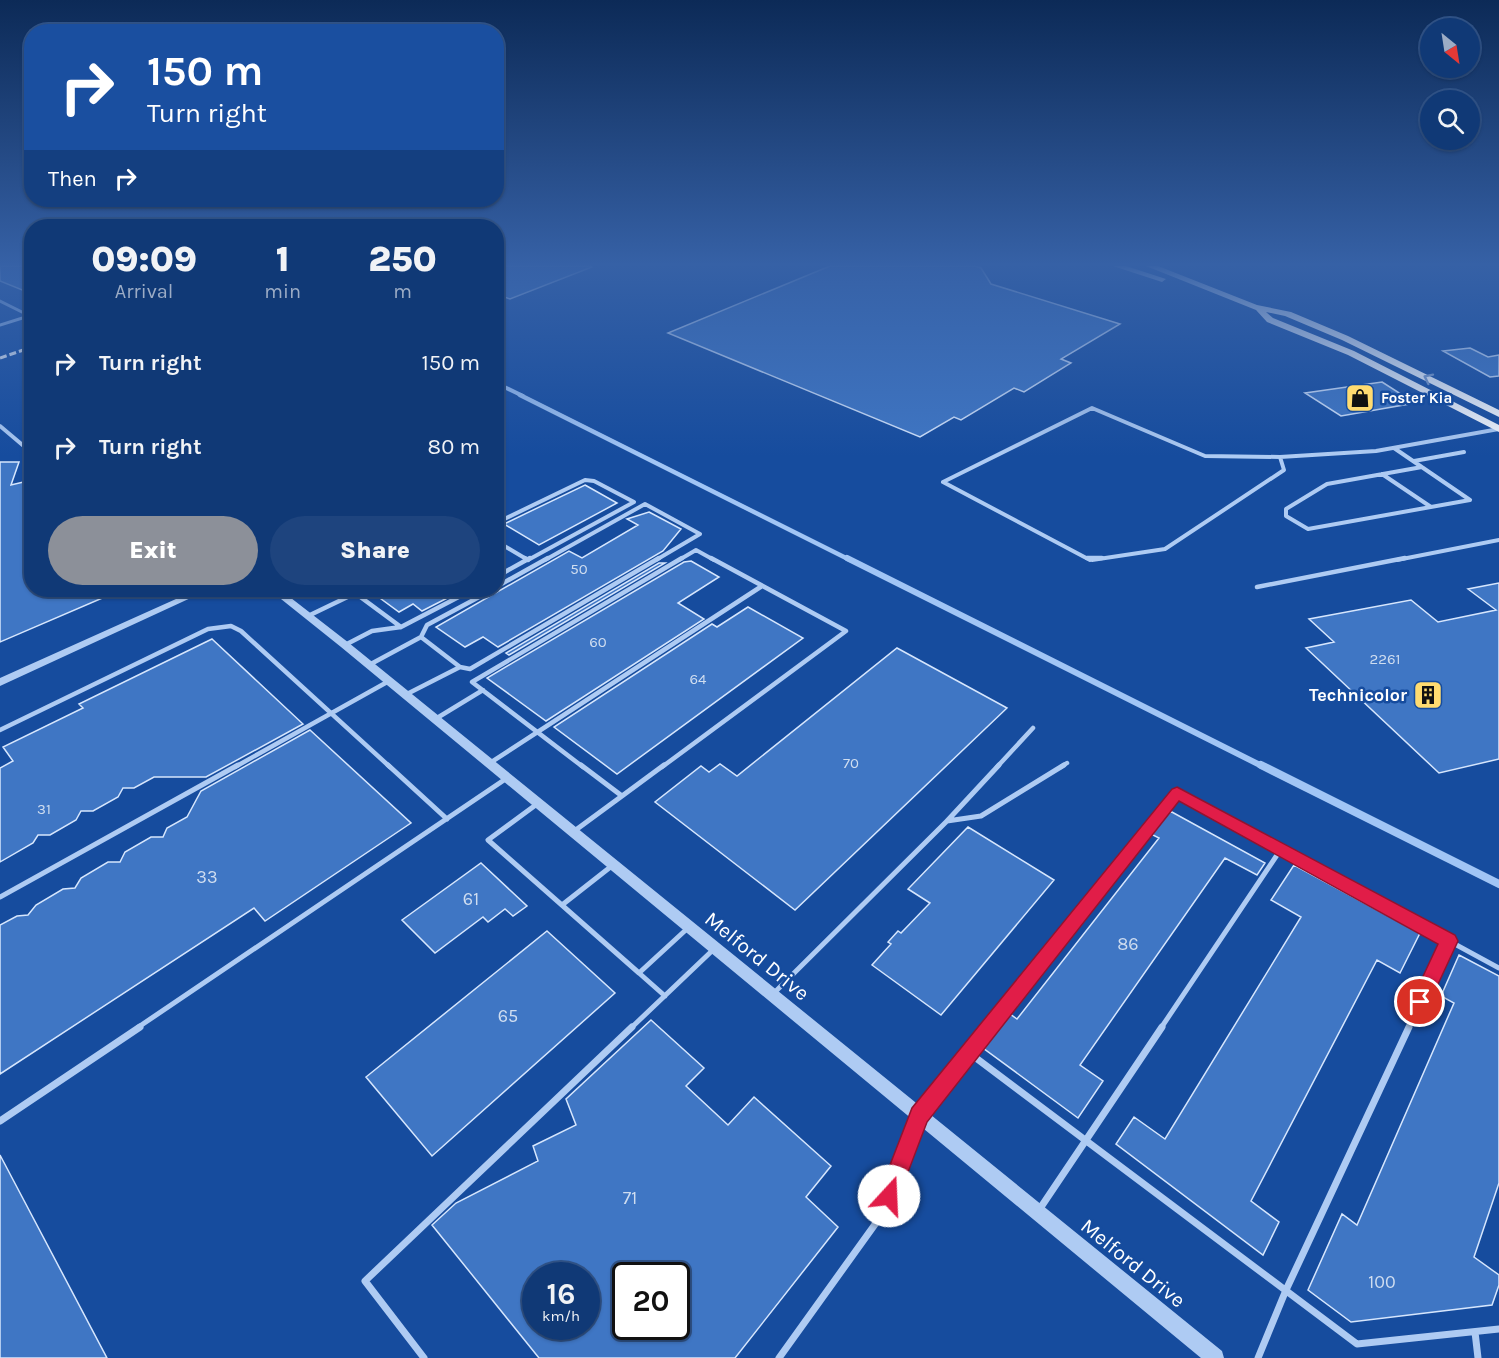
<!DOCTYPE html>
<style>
:root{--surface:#103976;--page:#1e447e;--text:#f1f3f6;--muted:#9cacc5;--line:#305388;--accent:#8c9099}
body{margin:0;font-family:Karla,sans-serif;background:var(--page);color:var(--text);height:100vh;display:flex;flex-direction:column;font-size:22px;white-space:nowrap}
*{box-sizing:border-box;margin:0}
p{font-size:20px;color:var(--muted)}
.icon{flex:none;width:33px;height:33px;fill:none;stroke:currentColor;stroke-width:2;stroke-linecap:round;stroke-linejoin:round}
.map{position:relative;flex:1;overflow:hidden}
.panel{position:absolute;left:24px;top:219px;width:480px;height:378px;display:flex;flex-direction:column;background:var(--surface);border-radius:24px;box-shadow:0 2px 4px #0004,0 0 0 2px var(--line)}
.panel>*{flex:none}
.guide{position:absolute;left:24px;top:24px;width:480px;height:183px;border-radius:24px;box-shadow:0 2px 4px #0004,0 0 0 2px var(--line);background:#1a4fa0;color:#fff;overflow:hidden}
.needle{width:39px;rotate:150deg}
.tools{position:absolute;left:1420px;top:18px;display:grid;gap:12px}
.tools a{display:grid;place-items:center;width:60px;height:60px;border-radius:50%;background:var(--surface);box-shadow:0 2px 4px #0004,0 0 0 2px var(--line);font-size:30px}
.speed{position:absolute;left:522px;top:1262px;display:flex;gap:12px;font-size:30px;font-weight:700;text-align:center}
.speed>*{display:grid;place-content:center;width:78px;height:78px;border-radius:50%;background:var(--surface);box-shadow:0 2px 4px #0004,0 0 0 2px var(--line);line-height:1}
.speed small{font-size:15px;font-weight:400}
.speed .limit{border:3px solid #111;border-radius:9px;background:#fff;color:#111}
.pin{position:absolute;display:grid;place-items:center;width:51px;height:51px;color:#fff;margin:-26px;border:3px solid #fff;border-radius:50%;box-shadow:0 2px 6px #0007}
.me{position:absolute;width:66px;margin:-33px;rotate:20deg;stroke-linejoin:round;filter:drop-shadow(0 0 4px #0008)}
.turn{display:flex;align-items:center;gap:21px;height:126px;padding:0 24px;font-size:27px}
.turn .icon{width:78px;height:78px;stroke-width:2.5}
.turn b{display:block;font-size:42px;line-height:51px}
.then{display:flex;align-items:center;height:57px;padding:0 24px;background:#0003;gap:12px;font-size:22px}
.eta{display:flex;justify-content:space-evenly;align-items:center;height:102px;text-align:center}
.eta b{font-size:36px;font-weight:800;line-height:42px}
.primary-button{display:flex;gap:12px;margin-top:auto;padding:12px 24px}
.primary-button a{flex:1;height:69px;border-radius:36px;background:var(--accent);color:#fff;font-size:24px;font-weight:800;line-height:69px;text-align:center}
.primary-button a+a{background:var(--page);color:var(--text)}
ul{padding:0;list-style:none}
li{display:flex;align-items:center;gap:18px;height:84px;padding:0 24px}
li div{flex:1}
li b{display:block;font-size:22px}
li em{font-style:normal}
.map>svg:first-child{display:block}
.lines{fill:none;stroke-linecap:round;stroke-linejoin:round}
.stream-far3{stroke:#a1c5f5;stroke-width:4}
.stream-far2{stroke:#a1c5f5;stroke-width:4.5}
.stream-far1{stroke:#a1c5f5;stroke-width:6}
.stream{stroke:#a1c5f5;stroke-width:8}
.building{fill:#3f76c4;stroke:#d6e6fd;stroke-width:1.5;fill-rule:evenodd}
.service-far4{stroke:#aecbf3;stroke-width:3}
.service-far3{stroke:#aecbf3;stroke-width:4}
.service-far2{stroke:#aecbf3;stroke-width:4.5}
.service-far1{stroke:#aecbf3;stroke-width:5}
.service{stroke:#aecbf3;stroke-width:7}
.tertiary{fill:#aecbf3;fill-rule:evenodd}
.primary{fill:#fafcff;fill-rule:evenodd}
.rail{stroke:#fff;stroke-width:3;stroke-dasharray:7 3;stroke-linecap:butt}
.oneway{stroke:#7d9bca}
.route{fill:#e11d48;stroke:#92132f;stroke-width:1.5}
.labels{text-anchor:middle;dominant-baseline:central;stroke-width:5;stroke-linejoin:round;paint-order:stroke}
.far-poi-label{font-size:15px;font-weight:bold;fill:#fff;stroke:#164c9e;text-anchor:start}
.number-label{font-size:15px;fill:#cfddf0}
.poi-label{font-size:18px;font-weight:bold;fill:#fff;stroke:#164c9e;text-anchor:end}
.near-number-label{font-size:18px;fill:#cfddf0}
.near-street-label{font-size:21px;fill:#fff;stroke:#164c9e}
</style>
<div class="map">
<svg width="1499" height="1358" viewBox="0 0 1499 1358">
<rect width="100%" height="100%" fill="#164c9e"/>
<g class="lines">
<path class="stream-far3" d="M496,383L523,396"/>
<path class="stream-far2" d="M520,395L850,560"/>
<path class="stream-far1" d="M847,558L1264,767"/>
<path class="stream" d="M1261,765L1499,884"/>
</g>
<path class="building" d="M0,266H32V294L0,281Z
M496,266H591L592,267L510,299L496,294Z
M830,266H975L981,268L991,284L1120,324L1061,359L1071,363L1024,392L1014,388L961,420L954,417L920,437L668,333Z
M1470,348L1488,357L1499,355V376L1490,377L1443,351Z
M1382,382L1415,403L1341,416L1305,393Z
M0,462H19L11,485L32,480V590H121L0,642Z
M585,485L617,503L539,545L504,524Z
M649,512L681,529L663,551L498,647L483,637L465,647L436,627L569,551L582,558L638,525L627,519Z
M691,561L719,577L678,603L704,619L546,721L487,678L684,562Z
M659,563H665L509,655L506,653Z
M1499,583V759L1439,773L1306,648L1334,642L1309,619L1411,600L1438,622L1496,610L1468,589Z
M369,590H463L422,611L413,604L399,612Z
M748,607L803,638L617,774L554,727L712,624L717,627Z
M212,639L303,724L206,777H154L134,788H123L118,797L93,811H81L76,820L50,835H38L33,843L0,862V768L13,761L3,747L83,708L79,704Z
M897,648L1007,708L795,910L655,802L701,766L709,772L720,764L737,776Z
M310,730L411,823L265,921L254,908L0,1074V925L17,916L28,915L36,905L63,889L75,888L81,878L108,862H120L125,852L151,837H163L167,828L187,817L201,791Z
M1170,811L1265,863L1257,875L1225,858L1080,1065L1103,1081L1078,1118L983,1048L1010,1014L1017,1019L1159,838L1151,834Z
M968,827L1054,880L941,1015L872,965L891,944L888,942L898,931L901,933L930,903L908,889Z
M481,863L527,906L513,916L505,909L488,922L483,917L435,953L402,920Z
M1294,865L1420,933L1400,973L1377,960L1251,1201L1279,1222L1263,1255L1116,1144L1134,1117L1165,1139L1301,917L1271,900Z
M547,931L615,993L432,1156L366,1077Z
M1459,955L1499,976V1183L1474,1257L1499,1275V1285L1492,1305L1351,1322L1308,1290L1342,1214L1357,1225L1454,1003L1441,996Z
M651,1020L704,1068L686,1086L728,1125L754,1097L831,1166L806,1197L838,1227L735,1358H539L432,1225L456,1203L538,1161L533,1146L576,1125L566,1099ZM536,1275H586V1326H536ZM626,1275H676V1326H626Z
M0,1155L107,1358H0Z"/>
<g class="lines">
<path class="service-far4" d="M0,301L30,316
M0,325L32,315"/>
<path class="service-far3" d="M0,426L32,453
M1394,448L1470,500L1308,529L1286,516V509L1327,484L1422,467
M1280,457L1376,451L1499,429
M1414,461L1464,452
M1382,474L1431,507
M496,523L585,480L594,481L634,502L528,560
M496,541L528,560
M545,560L645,504L700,534L656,560
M679,560L696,550L714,560
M1090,560L943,482L1092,408L1205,456L1280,457
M1092,560L1165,549L1284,470L1280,457
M1397,560L1499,540"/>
<path class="service-far2" d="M525,558L528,560
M1087,558H1102
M496,577L530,558
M496,587L548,558
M1257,587L1405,558
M185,590L189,594
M355,593L401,627
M308,616L362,590
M421,637L427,625L492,590
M345,645L372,631L401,627L472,590
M369,665L421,637L460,667L407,694
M460,667L470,669L659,558
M437,718L483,690
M0,730L208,629L231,626L241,631L390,767
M490,763L762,586
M235,767L389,681
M583,767L472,682L682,558
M662,767L846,631L711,558
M997,767L1033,728
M1061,767L1067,763"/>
<path class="service-far1" d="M388,765L447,819
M581,765L622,796
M622,796L664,765
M537,804L488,840L639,973L689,927
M947,821L981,816L1064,765
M573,832L622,796
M0,897L238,765
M562,905L613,865
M639,973L665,996
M774,993L947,821L999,765
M137,1028L507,778
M631,1028L715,948
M987,1028L1177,793L1499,968
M1161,1028L1281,849
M1408,1028L1449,941"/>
<path class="service" d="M989,1027L968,1052L1357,1344L1499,1329
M0,1121L140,1027
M1039,1210L1162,1027
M1475,1332L1478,1358
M424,1358L365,1281L632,1027
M779,1358L881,1216L919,1115L968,1052
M1258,1358L1286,1290L1409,1027"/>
<path class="tertiary" d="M196,590H208L0,686V678Z
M265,590L282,591L349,643L1222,1351L1224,1358H1201L341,647L276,595L266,592Z"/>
<path class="primary" d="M1113,266H1126L1166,279L1162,282Z
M1146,266H1158L1257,305L1291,312L1348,336L1499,410V417L1342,340L1285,316L1266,312L1273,318L1354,351L1499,425V432L1348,355L1267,322L1256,310Z"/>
<path class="rail" d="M0,358L32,347"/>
</g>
<defs><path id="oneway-chevron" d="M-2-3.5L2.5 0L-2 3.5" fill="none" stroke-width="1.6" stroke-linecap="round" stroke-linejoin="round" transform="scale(1.5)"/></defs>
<use class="oneway" href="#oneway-chevron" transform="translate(1428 378) rotate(-154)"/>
<linearGradient id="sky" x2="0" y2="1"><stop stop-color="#0c2a57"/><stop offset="0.58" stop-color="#3661a6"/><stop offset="1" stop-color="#3661a6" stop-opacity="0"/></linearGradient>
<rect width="1499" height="456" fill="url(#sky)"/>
<path class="route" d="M1177,787L1455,935L1458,941L1427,1008L1420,1011L1413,1008L1411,1002L1438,944L1179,801L927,1122L896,1204L889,1207L881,1204L878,1196L912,1108L1172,789Z"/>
<defs>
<g id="shop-square" transform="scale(1.5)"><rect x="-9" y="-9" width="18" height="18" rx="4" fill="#ffdb70" stroke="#164c9e"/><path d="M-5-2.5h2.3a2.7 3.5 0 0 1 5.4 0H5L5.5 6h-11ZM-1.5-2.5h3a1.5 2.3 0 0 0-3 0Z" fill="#111"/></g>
<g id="building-square" transform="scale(1.5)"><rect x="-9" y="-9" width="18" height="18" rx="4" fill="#ffdb70" stroke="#164c9e"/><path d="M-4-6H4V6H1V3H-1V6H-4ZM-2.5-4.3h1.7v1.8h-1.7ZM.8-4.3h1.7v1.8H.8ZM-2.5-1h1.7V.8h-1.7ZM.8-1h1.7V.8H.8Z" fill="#111"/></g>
</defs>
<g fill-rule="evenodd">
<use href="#shop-square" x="1360" y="398"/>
<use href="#building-square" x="1428" y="695"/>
</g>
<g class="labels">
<g class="far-poi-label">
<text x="1381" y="398">Foster Kia</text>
</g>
<g class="number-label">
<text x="579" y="569">50</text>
<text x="598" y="642">60</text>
<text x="1385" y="659">2261</text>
<text x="698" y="679">64</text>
<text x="851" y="763">70</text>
<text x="44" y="809">31</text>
</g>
<g class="poi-label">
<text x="1407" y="695">Technicolor</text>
</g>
<g class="near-number-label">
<text x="207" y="877">33</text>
<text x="471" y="899">61</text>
<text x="1128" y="944">86</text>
<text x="508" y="1016">65</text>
<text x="630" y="1198">71</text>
<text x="1382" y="1282">100</text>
</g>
<g class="near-street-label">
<text transform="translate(757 956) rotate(39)">Melford Drive</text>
<text transform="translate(1133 1263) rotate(39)">Melford Drive</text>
</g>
</g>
</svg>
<div class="tools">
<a><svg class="needle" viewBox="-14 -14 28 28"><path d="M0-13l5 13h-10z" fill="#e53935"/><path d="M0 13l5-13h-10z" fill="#9cacc5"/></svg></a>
<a><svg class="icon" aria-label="search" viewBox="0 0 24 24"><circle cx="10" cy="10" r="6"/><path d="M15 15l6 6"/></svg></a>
</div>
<div class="speed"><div>16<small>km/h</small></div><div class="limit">20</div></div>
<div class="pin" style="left:1420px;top:1002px;background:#d93025"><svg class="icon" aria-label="arrive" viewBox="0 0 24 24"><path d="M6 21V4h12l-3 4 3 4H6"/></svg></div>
<svg class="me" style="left:889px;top:1196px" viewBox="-20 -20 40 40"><circle r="19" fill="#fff"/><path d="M0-13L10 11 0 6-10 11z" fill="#e11d48"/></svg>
<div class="guide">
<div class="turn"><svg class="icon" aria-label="right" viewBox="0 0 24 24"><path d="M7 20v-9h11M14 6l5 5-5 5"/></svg><div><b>150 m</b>Turn right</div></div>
<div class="then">Then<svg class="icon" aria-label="right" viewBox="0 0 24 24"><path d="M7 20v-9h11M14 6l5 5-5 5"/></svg></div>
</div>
<section class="panel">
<div class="eta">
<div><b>09:09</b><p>Arrival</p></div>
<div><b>1</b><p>min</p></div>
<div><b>250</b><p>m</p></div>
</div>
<ul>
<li><svg class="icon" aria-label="right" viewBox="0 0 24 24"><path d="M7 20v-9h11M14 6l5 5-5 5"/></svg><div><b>Turn right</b></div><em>150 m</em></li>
<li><svg class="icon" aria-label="right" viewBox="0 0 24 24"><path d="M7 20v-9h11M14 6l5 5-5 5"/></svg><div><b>Turn right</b></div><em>80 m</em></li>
</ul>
<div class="primary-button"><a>Exit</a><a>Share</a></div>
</section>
</div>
